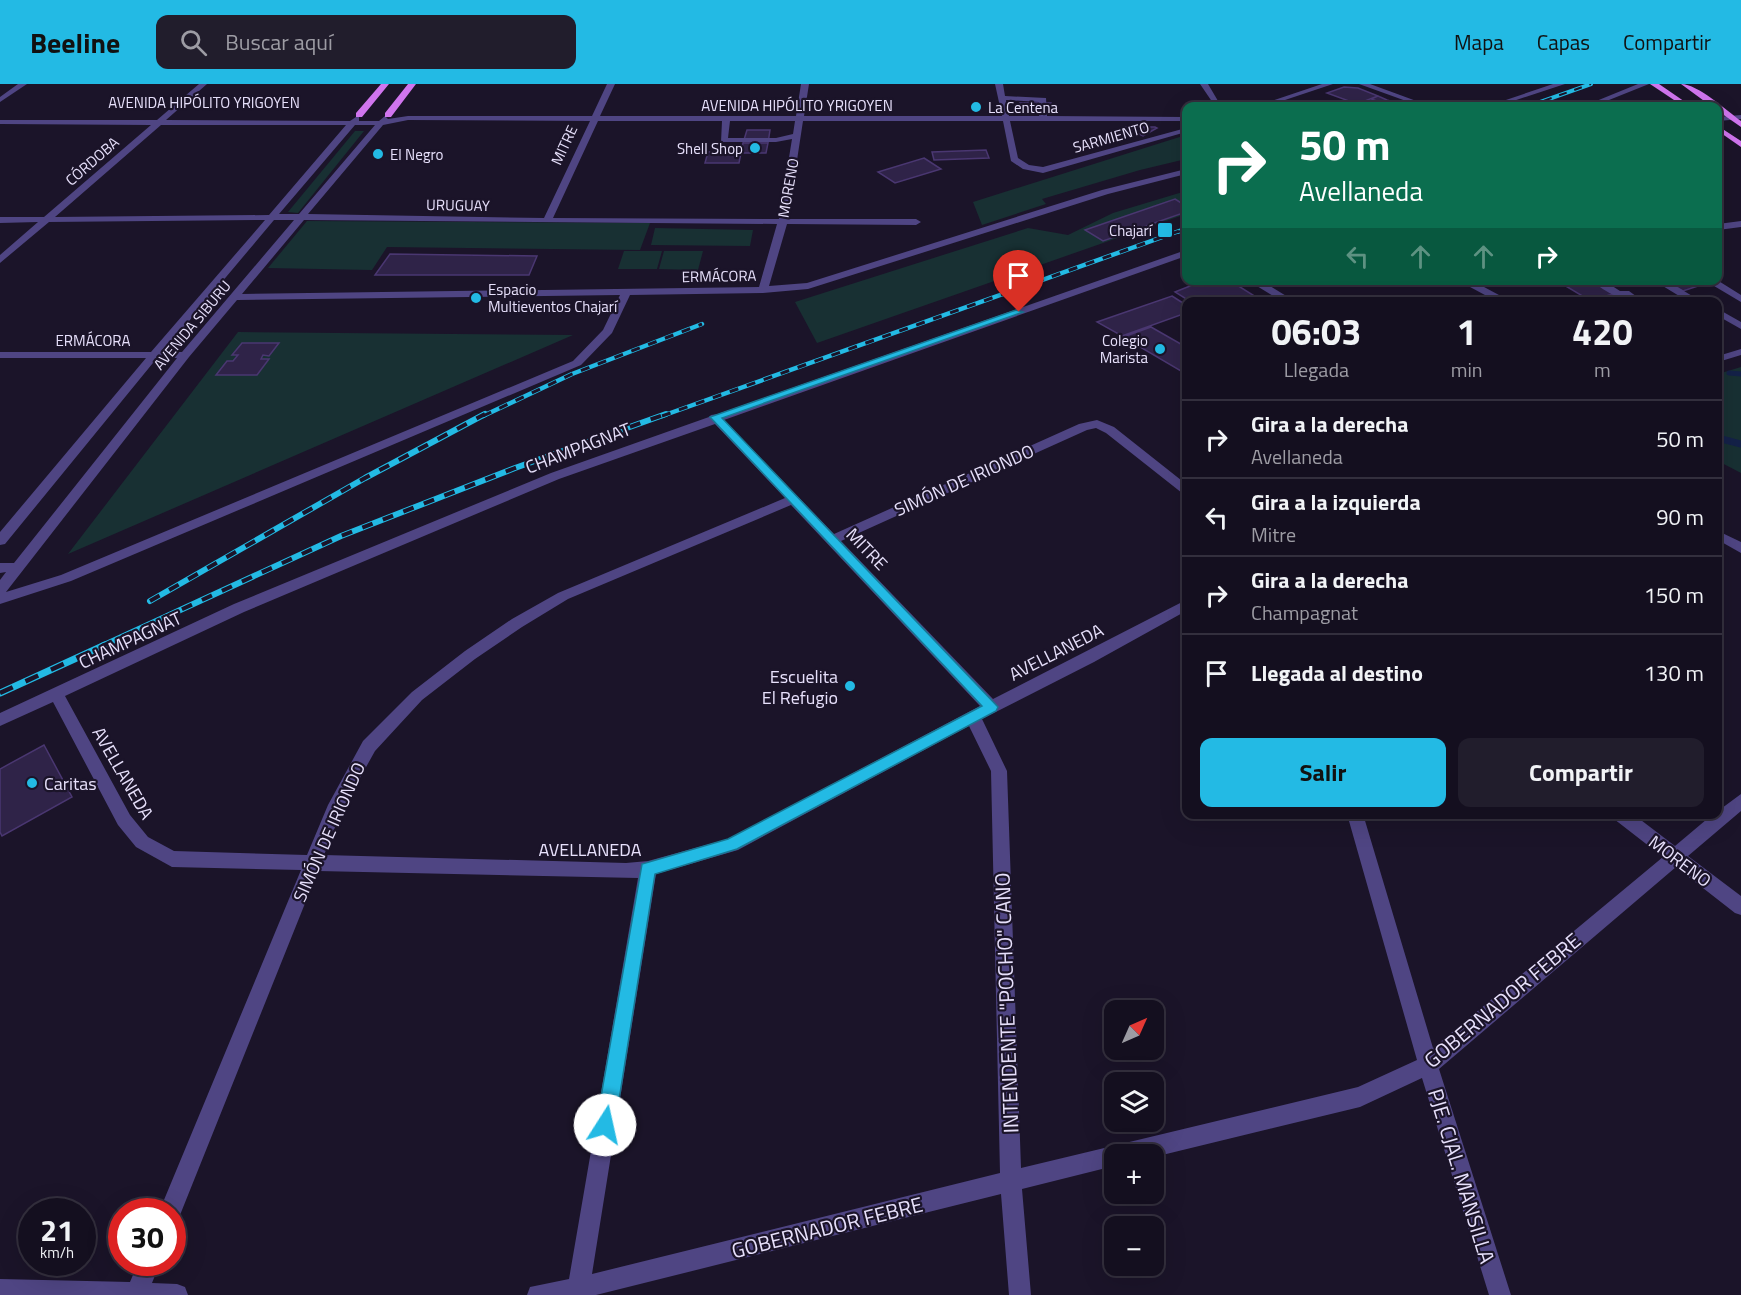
<!DOCTYPE html>
<html lang="es">
<meta charset="utf-8">
<style>
:root{--surface:#140f1f;--page:#211d2c;--text:#f1f3f6;--muted:#9d9ca4;--line:#332f3d;--accent:#23bae4}
body{margin:0;font-family:"Titillium Web",sans-serif;background:var(--page);color:var(--text);height:100vh;display:flex;flex-direction:column;font-size:22px;white-space:nowrap}
*{box-sizing:border-box;margin:0}
p{font-size:20px;color:var(--muted)}
.icon{flex:none;width:33px;height:33px;fill:none;stroke:currentColor;stroke-width:2;stroke-linecap:round;stroke-linejoin:round}
.map{position:relative;flex:1;overflow:hidden}
.side{position:absolute;left:1182px;top:213px;width:540px;height:522px;display:flex;flex-direction:column;background:var(--surface);border-radius:12px;box-shadow:0 6px 24px #0002,0 0 0 2px var(--line)}
.side>*{flex:none}
.hud{position:absolute;left:1182px;top:18px;width:540px;height:183px;border-radius:12px;box-shadow:0 6px 24px #0002,0 0 0 2px var(--line);background:#0b6e4f;color:#fff;overflow:hidden}
.needle{width:39px;rotate:45deg}
.buttons{position:absolute;left:1104px;top:916px;display:grid;gap:12px}
.buttons a{display:grid;place-items:center;width:60px;height:60px;border-radius:12px;background:var(--surface);box-shadow:0 6px 24px #0002,0 0 0 2px var(--line);font-size:30px}
.speed{position:absolute;left:18px;top:1114px;display:flex;gap:12px;font-size:30px;font-weight:700;text-align:center}
.speed>*{display:grid;place-content:center;width:78px;height:78px;border-radius:50%;background:var(--surface);box-shadow:0 6px 24px #0002,0 0 0 2px var(--line);line-height:1}
.speed small{font-size:15px;font-weight:400}
.speed .limit{border:9px solid #d22;background:#fff;color:#111}
.pin{position:absolute;display:grid;place-items:center;width:51px;height:51px;color:#fff;margin:-62px -26px;border-radius:50% 50% 50% 0;rotate:-45deg;box-shadow:0 0 6px #0007}
.pin .icon{rotate:45deg}
.me{position:absolute;width:66px;margin:-33px;rotate:10deg;stroke-linejoin:round;filter:drop-shadow(0 0 4px #0008)}
.turn{display:flex;align-items:center;gap:21px;height:126px;padding:0 18px;font-size:27px}
.turn .icon{width:78px;height:78px;stroke-width:2.5}
.turn b{display:block;font-size:42px;line-height:51px}
.lanes{display:flex;align-items:center;height:57px;padding:0 18px;background:#0003;justify-content:center;gap:30px;direction:ltr}
.lanes .off{opacity:.35}
.eta{display:flex;justify-content:space-evenly;align-items:center;height:102px;text-align:center}
.eta b{font-size:36px;font-weight:700;line-height:42px}
.primary-button{display:flex;gap:12px;margin-top:auto;padding:12px 18px}
.primary-button a{flex:1;height:69px;border-radius:12px;background:var(--accent);color:#111;font-size:24px;font-weight:700;line-height:69px;text-align:center}
.primary-button a+a{background:var(--page);color:var(--text)}
ul{padding:0;list-style:none}
li{display:flex;align-items:center;gap:18px;height:78px;padding:0 18px;border-top:2px solid var(--line)}
li div{flex:1}
li b{display:block;font-size:22px}
li em{font-style:normal}
header{display:flex;align-items:center;gap:36px;box-sizing:border-box;height:84px;padding:0 30px;background:var(--accent);color:#111}
header strong{font-size:28px}
nav{display:flex;gap:33px;margin-inline-start:auto;font-size:21px}
.search{width:420px;height:54px;background:var(--page);display:flex;align-items:center;gap:15px;box-sizing:border-box;padding:0 21px;border-radius:12px;color:var(--muted);font-size:22px}
.map>svg:first-child{display:block}
.green{fill:#183033}
.lines{fill:none;stroke-linecap:round;stroke-linejoin:round}
.stream-far1{stroke:#142148;stroke-width:5}
.stream{stroke:#142148;stroke-width:7}
.building{fill:#2f2348;stroke:#4a3771;stroke-width:1.5}
.minor{fill:#4f4583;fill-rule:evenodd}
.major{fill:#d075ee;fill-rule:evenodd}
.rail-far3-casing{stroke:#23bae4;stroke-width:4}
.rail-far2-casing{stroke:#23bae4;stroke-width:4.5}
.rail-far1-casing{stroke:#23bae4;stroke-width:6}
.rail-casing{stroke:#23bae4;stroke-width:7}
.rail-far3{stroke:#1b1429;stroke-width:2;stroke-dasharray:8;stroke-linecap:butt}
.rail-far2{stroke:#1b1429;stroke-width:3;stroke-dasharray:9;stroke-linecap:butt}
.rail-far1{stroke:#1b1429;stroke-width:4;stroke-dasharray:11;stroke-linecap:butt}
.rail{stroke:#1b1429;stroke-width:4.5;stroke-dasharray:14;stroke-linecap:butt}
.route{fill:#23bae4;stroke:#177994;stroke-width:1.5}
.poi-dot{fill:#23bae4;stroke:#1b1429;stroke-width:2}
.labels{text-anchor:middle;dominant-baseline:central;stroke-width:4.5;stroke-linejoin:round;paint-order:stroke}
.far-street-label{font-size:15px;fill:#e7e0fb;stroke:#1b1429}
.far-poi-label{font-size:15px;fill:#e7e0fb;stroke:#1b1429;text-anchor:start}
.street-label{font-size:18px;fill:#e7e0fb;stroke:#1b1429}
.poi-label{font-size:18px;fill:#e7e0fb;stroke:#1b1429;text-anchor:end}
.near-street-label{font-size:21px;fill:#e7e0fb;stroke:#1b1429}
</style>
<header>
<strong>Beeline</strong>
<div class="search"><svg class="icon" aria-label="search" viewBox="0 0 24 24"><circle cx="10" cy="10" r="6"/><path d="M15 15l6 6"/></svg>Buscar aquí</div>
<nav><a>Mapa</a><a>Capas</a><a>Compartir</a></nav>
</header>
<div class="map">
<svg width="1741" height="1211" viewBox="0 0 1741 1211">
<rect width="100%" height="100%" fill="#1b1429"/>
<path class="green" d="M355,47H364L298,129L288,128Z
M1186,51V75L1140,86L1042,115L1046,120L982,141L973,118Z
M1186,107V130L817,259L795,218L1028,144L1068,151L1113,129Z
M307,137L650,139L640,166L387,163L372,186L268,184Z
M655,144L753,146L750,162L651,161Z
M624,167H662L657,185H618Z
M664,167H703L698,186L659,185Z
M238,248L573,251L68,470Z
M1741,283V389L1718,377V290Z"/>
<g class="lines">
<path class="stream-far1" d="M1729,289L1741,290"/>
<path class="stream" d="M1718,354L1741,360"/>
</g>
<path class="building" d="M1344,3L1358,4L1378,12L1357,20L1327,9Z
M1378,12L1387,16L1406,22H1391L1371,15Z
M1020,19H1051L1052,28L1021,27Z
M1125,43H1155L1157,44L1143,52Z
M747,46H770L768,59H743Z
M743,59H768L766,69H741Z
M986,66L989,74L934,76L932,68Z
M708,68H721L741,69L739,79H705Z
M924,74L941,85L895,99L878,88Z
M1175,115L1186,122V128L1103,157L1085,146Z
M390,170L537,172L529,191H375Z
M1205,196H1229L1264,218H1191L1175,208Z
M1567,196H1591L1614,210L1589,216L1559,198Z
M1663,196H1697L1704,200L1683,207Z
M1172,212L1186,221V229L1122,252L1097,238Z
M1151,243L1186,263V290L1123,253Z
M242,259H279L269,272L263,271L261,275H269L257,291H216L227,277H233L238,271H232Z
M44,661L72,713L2,752L0,748V685Z"/>
<g class="lines">
<path class="minor" d="M18,0H27L0,18V13Z
M199,0H207L166,36L350,37L356,33H359V37H379L385,32L388,35L408,32H592L607,0H615L600,32H796L801,0H809L804,32H1002L995,0H1003L1005,12L1046,14L1047,32L1186,33V37H1010L1018,74L1029,81L1043,83L1186,44V48L1043,89L1023,85L1011,77L1003,37H803L788,135H916L921,138L916,141L787,140L769,202L807,199L1102,106L1186,85V90L1108,110L808,205L763,209L630,211L612,249L581,281L71,497L0,520V496L6,488L0,489V479H14L177,274H157L5,460L0,461V448L146,274H0V268H151L265,136L49,138L0,179V171L38,138L0,139V133H44L151,41L0,40V36H157ZM1006,16L1039,18V32H1009ZM408,36L590,37L544,134L308,130L383,41ZM598,37H722L721,58H776L792,55L779,135L553,134ZM730,37H795L793,50L776,54H728ZM161,41H346L269,131L55,133ZM355,41H375L299,130H279ZM274,136H294L182,268H163ZM304,136L777,140L759,203L242,210ZM620,211L603,246L573,277L61,491L6,508L189,273L237,216Z
M1200,0H1208L1221,22H1215Z
M1322,0H1333L1267,22H1257Z
M1359,0H1370L1430,22H1420Z
M1553,0H1565L1498,22H1488Z
M1638,0H1649L1594,22H1584Z
M1741,31V35L1718,37V33Z
M1741,137V143L1718,146V140Z
M1186,166V172L724,336L834,450L1079,340L1097,336L1114,343L1186,400V410L1182,409L1106,349L1096,344L1087,346L841,457L993,615L1186,516V527L1094,578L982,635L1007,687L1021,1084L1358,1003L1417,976L1347,730H1363L1433,964L1663,773L1614,735L1612,730H1633L1675,762L1713,730H1718V727L1741,710V727L1688,772L1741,812V831L1735,829L1676,783L1439,985L1511,1211H1489L1422,994L1360,1023L1154,1073V1071H1114V1082L1022,1105L1031,1211H1009L1001,1110L596,1211H527L530,1203L569,1195L638,794L318,787L178,1136L172,1138V1128H159L301,786L172,783L136,763L118,741L53,618L0,642V629L234,520L551,389L709,333L711,331L718,330ZM715,340L785,414L558,509L512,535L465,567L412,608L363,657L328,721L307,771L174,767L148,753L130,731L65,612L244,528L559,395ZM791,421L980,622L728,755L648,777L626,779L324,771L341,728L375,667L422,616L475,575L522,543L568,515ZM969,642L991,687L1000,1089L592,1190L656,790L738,766Z
M1247,196H1260L1296,218H1283Z
M1457,196H1471L1512,218H1498Z
M1591,196H1603L1620,207H1629L1644,218C1624,218 1607,210 1591,196Z
M1653,196H1666L1702,218H1689Z
M1704,196H1717L1741,211V218Z
M1718,225L1741,238V245L1718,232Z
M1741,265V271L1718,278V272Z
M1718,447L1741,458V469L1718,456Z
M138,1179H160L152,1199L177,1200L185,1203L188,1211H0V1195L130,1198Z"/>
<path class="major" d="M381,0H389L362,33H356V29Z
M408,0H416L391,33H385V29Z
M1650,0H1659L1691,22H1683Z
M1681,0C1698,0 1727,27 1741,37V43L1718,27V22H1711Z
M1718,42L1741,57V63L1718,47Z"/>
<g class="rail-far3-casing">
<path id="rail-far3" d="M1529,22L1591,0
M1178,148L1186,145"/>
</g>
<g class="rail-far2-casing">
<path id="rail-far2" d="M483,332L572,290L702,240
M662,332L1182,146"/>
</g>
<g class="rail-far1-casing">
<path id="rail-far1" d="M150,517L365,394L485,330
M102,562L341,452L515,384L666,330"/>
</g>
<g class="rail-casing">
<path id="rail" d="M0,609L105,561"/>
</g>
<use href="#rail-far3" class="rail-far3"/>
<use href="#rail-far2" class="rail-far2"/>
<use href="#rail-far1" class="rail-far1"/>
<use href="#rail" class="rail"/>
</g>
<path class="route" d="M1016,226L1023,228L722,334L998,623L996,627L737,765L655,790L615,1041L612,1048L605,1051L599,1048L596,1041L642,780L728,755L982,622L710,333Z"/>
<g class="poi-dot">
<circle cx="976" cy="23" r="6"/>
<circle cx="755" cy="64" r="6"/>
<circle cx="378" cy="70" r="6"/>
<rect x="1157" y="138" width="16" height="16" rx="3"/>
<circle cx="476" cy="214" r="6"/>
<circle cx="1160" cy="265" r="6"/>
<circle cx="850" cy="602" r="6"/>
<circle cx="32" cy="699" r="6"/>
</g>
<g class="labels">
<g class="far-street-label">
<text x="204" y="18">AVENIDA HIPÓLITO YRIGOYEN</text>
<text x="797" y="21">AVENIDA HIPÓLITO YRIGOYEN</text>
<text transform="translate(1111 53) rotate(-16)">SARMIENTO</text>
<text transform="translate(564 61) rotate(-65)">MITRE</text>
<text transform="translate(92 77) rotate(-41)">CÓRDOBA</text>
<text transform="translate(788 104) rotate(-80)">MORENO</text>
<text transform="translate(458 121) rotate(1)">URUGUAY</text>
<text transform="translate(719 192) rotate(-1)">ERMÁCORA</text>
<text transform="translate(192 241) rotate(-50)">AVENIDA SIBURU</text>
<text x="93" y="256">ERMÁCORA</text>
</g>
<g class="far-poi-label">
<text x="988" y="23">La Centena</text>
<text x="743" y="64" text-anchor="end">Shell Shop</text>
<text x="390" y="70">El Negro</text>
<text x="1152" y="146" text-anchor="end">Chajarí</text>
<text x="488" y="205">Espacio<tspan x="488" dy="17">Multieventos Chajarí</tspan></text>
<text x="1148" y="256" text-anchor="end">Colegio<tspan x="1148" dy="17">Marista</tspan></text>
</g>
<g class="street-label">
<text transform="translate(578 364) rotate(-21)">CHAMPAGNAT</text>
<text transform="translate(964 396) rotate(-24)">SIMÓN DE IRIONDO</text>
<text transform="translate(867 465) rotate(46)">MITRE</text>
<text transform="translate(130 556) rotate(-25)">CHAMPAGNAT</text>
<text transform="translate(1056 568) rotate(-27)">AVELLANEDA</text>
<text transform="translate(123 689) rotate(60)">AVELLANEDA</text>
<text transform="translate(329 748) rotate(-66)">SIMÓN DE IRIONDO</text>
<text x="590" y="765">AVELLANEDA</text>
<text transform="translate(1680 777) rotate(37)">MORENO</text>
</g>
<g class="poi-label">
<text x="838" y="592">Escuelita<tspan x="838" dy="21">El Refugio</tspan></text>
<text x="44" y="699" text-anchor="start">Caritas</text>
</g>
<g class="near-street-label">
<text transform="translate(1502 916) rotate(-40)">GOBERNADOR FEBRE</text>
<text transform="translate(1006 919) rotate(-92)">INTENDENTE "POCHO" CANO</text>
<text transform="translate(1462 1092) rotate(73)">PJE. CJAL. MANSILLA</text>
<text transform="translate(827 1143) rotate(-14)">GOBERNADOR FEBRE</text>
</g>
</g>
</svg>
<div class="buttons">
<a><svg class="needle" viewBox="-14 -14 28 28"><path d="M0-13l5 13h-10z" fill="#e53935"/><path d="M0 13l5-13h-10z" fill="#9d9ca4"/></svg></a>
<a><svg class="icon" aria-label="layers" viewBox="0 0 24 24"><path d="M12 4l9 5-9 5-9-5zM3 14l9 5 9-5"/></svg></a>
<a>+</a>
<a>−</a>
</div>
<div class="speed"><div>21<small>km/h</small></div><div class="limit">30</div></div>
<div class="pin" style="left:1019px;top:228px;background:#d93025"><svg class="icon" aria-label="arrive" viewBox="0 0 24 24"><path d="M6 21V4h12l-3 4 3 4H6"/></svg></div>
<svg class="me" style="left:605px;top:1041px" viewBox="-20 -20 40 40"><circle r="19" fill="#fff"/><path d="M0-13L10 11 0 6-10 11z" fill="#23bae4"/></svg>
<div class="hud">
<div class="turn"><svg class="icon" aria-label="right" viewBox="0 0 24 24"><path d="M7 20v-9h11M14 6l5 5-5 5"/></svg><div><b>50 m</b>Avellaneda</div></div>
<div class="lanes"><svg class="icon off" aria-label="left" viewBox="0 0 24 24"><path d="M17 20v-9H6M10 6l-5 5 5 5"/></svg><svg class="icon off" aria-label="ahead" viewBox="0 0 24 24"><path d="M12 20V5M6 11l6-6 6 6"/></svg><svg class="icon off" aria-label="ahead" viewBox="0 0 24 24"><path d="M12 20V5M6 11l6-6 6 6"/></svg><svg class="icon" aria-label="right" viewBox="0 0 24 24"><path d="M7 20v-9h11M14 6l5 5-5 5"/></svg></div>
</div>
<section class="side">
<div class="eta">
<div><b>06:03</b><p>Llegada</p></div>
<div><b>1</b><p>min</p></div>
<div><b>420</b><p>m</p></div>
</div>
<ul>
<li><svg class="icon" aria-label="right" viewBox="0 0 24 24"><path d="M7 20v-9h11M14 6l5 5-5 5"/></svg><div><b>Gira a la derecha</b><p>Avellaneda</p></div><em>50 m</em></li>
<li><svg class="icon" aria-label="left" viewBox="0 0 24 24"><path d="M17 20v-9H6M10 6l-5 5 5 5"/></svg><div><b>Gira a la izquierda</b><p>Mitre</p></div><em>90 m</em></li>
<li><svg class="icon" aria-label="right" viewBox="0 0 24 24"><path d="M7 20v-9h11M14 6l5 5-5 5"/></svg><div><b>Gira a la derecha</b><p>Champagnat</p></div><em>150 m</em></li>
<li><svg class="icon" aria-label="arrive" viewBox="0 0 24 24"><path d="M6 21V4h12l-3 4 3 4H6"/></svg><div><b>Llegada al destino</b></div><em>130 m</em></li>
</ul>
<div class="primary-button"><a>Salir</a><a>Compartir</a></div>
</section>
</div>
